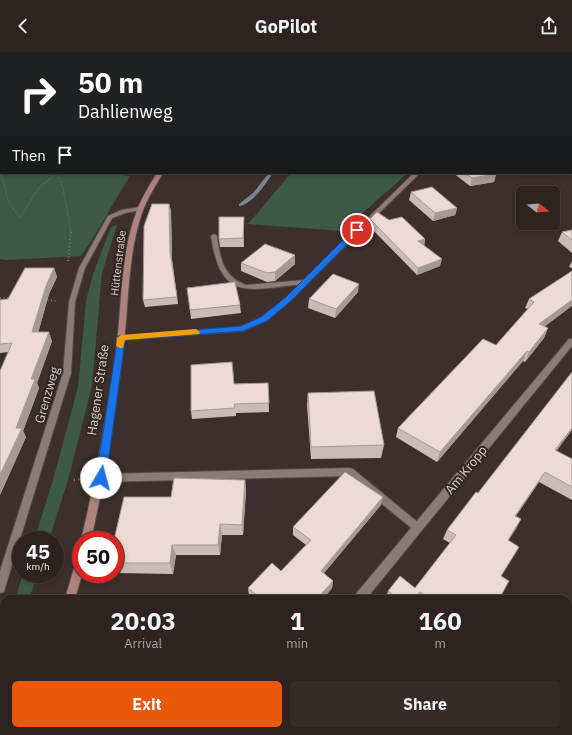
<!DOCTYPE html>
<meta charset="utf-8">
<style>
:root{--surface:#2e2320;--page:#362b29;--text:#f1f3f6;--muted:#a7a4a5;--line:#49403e;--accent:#ea580c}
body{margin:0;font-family:"IBM Plex Sans",sans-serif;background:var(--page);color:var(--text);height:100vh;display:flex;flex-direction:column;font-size:15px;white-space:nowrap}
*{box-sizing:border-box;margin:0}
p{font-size:13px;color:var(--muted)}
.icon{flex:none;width:22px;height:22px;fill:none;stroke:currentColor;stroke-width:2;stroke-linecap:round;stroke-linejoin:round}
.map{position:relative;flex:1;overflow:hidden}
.sheet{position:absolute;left:0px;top:543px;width:572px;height:140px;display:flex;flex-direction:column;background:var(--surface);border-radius:12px 12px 0 0;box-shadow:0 2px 6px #0003,0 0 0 1px var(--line)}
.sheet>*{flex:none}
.guide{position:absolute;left:0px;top:0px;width:572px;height:122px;box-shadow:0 2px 6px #0003,0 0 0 1px var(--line);background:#202124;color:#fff;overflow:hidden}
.needle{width:26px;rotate:107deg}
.controls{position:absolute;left:516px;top:134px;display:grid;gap:8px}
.controls a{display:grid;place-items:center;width:44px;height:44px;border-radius:6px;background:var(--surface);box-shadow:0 2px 6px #0003,0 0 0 1px var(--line);font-size:20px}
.speed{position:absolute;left:12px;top:479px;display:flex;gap:8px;font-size:20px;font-weight:700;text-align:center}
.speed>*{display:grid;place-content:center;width:52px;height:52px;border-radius:50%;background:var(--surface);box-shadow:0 2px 6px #0003,0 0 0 1px var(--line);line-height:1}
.speed small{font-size:10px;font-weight:400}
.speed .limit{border:6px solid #d22;background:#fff;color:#111}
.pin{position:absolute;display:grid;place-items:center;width:34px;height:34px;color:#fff;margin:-17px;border:2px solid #fff;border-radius:50%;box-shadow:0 1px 4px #0007}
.me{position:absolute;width:44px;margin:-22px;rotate:8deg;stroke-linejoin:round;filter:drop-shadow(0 0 3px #0008)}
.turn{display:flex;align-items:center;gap:14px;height:84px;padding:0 12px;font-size:18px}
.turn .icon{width:52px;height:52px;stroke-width:2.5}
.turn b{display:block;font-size:28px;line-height:34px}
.then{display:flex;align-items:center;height:38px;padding:0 12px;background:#0003;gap:8px;font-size:15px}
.eta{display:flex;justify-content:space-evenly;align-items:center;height:68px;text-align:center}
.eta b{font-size:24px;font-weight:700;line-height:28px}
.primary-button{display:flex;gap:8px;margin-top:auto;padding:8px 12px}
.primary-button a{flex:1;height:46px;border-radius:6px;background:var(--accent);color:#fff;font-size:16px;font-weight:700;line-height:46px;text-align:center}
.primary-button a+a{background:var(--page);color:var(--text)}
header{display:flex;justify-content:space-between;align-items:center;height:52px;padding:0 12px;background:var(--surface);font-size:18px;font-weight:700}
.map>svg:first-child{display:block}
.green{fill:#3d5948}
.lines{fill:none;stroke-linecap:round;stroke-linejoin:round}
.stream{fill:#788694;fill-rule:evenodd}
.service-casing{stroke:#564b47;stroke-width:2}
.minor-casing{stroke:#564b47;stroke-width:2}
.secondary-casing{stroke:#564b47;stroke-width:2}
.path-far2{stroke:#827672;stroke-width:1.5;stroke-dasharray:0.5 1.5;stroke-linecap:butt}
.path-far1{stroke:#827672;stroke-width:2;stroke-dasharray:1 2.5;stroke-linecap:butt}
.path{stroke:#827672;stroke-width:2.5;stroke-dasharray:1 3;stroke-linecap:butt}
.service{fill:#8b7b76;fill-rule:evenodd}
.minor{fill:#8b7b76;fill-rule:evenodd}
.secondary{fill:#ac847c;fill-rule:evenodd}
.wall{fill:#cbbbb6}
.shaded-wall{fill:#a59994}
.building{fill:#ecdad4;stroke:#a59994}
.route{fill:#1a73e8;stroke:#114b97}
.slow{fill:#f59e0b}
.labels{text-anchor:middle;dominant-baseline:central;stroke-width:4;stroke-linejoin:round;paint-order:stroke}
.far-street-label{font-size:11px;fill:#d9d0cd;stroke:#322621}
.street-label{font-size:13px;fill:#d9d0cd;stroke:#322621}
</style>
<header><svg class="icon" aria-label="back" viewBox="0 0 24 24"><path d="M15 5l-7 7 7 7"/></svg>GoPilot<svg class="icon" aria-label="share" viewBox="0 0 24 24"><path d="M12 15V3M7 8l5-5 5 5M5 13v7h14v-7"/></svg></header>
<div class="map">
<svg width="572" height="683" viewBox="0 0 572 683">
<rect width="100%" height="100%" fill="#3d2f2b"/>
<path class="green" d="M0,0H292L1,1V121H108L130,124C113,151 99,178 81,204L7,208L0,207Z
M317,0H523L314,1Z
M291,121H408L342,179L248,172Z
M117,173L102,221L92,334L68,428L49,488H34L53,428L78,335L86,249L93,222L111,175Z
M23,522H38L29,547H15Z"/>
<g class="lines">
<path class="stream" d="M408,0H412L407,1Z
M269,121H273C267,130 251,154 239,154V152L253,141Z"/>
<g class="service-casing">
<path id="service" d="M214,182L217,184C220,206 223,225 246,233L304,228L307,230L304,232C250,237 221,252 211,184Z
M350,416L353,417L421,473L423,476L421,479L418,480L415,479L348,424L101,430L98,429L96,426L98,423L101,422Z"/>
</g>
<g class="minor-casing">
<path id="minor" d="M525,0H529L524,1Z
M414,121H420L290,248L266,269L243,279L121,288L117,286L121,284L242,275L262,265L286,246Z
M139,155L141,156V158L125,161L112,166L85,216L75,250L71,321L5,536L4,540L0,541V519L63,321L69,250L79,216L108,164L122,158Z
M569,287H572V294L366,547H354L355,543Z
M242,679H256L255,683H241Z"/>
</g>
<g class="secondary-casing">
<path id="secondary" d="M303,0H309L308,1Z
M157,121H163C155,134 147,147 142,161C127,205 129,254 123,299C115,363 105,426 91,488H81C96,426 107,363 116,299C122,254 120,205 136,161C141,147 149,134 157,121Z
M81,504V522H82L75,547H65L76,509L77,506Z
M23,679H36L35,683H22Z"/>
</g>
<path class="path-far2" d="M264,0L272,1
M457,0L459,1
M549,0L555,1
M0,119L9,151L20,165L39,136L57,121
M57,121L63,136L71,180"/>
<path class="path-far1" d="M68,209L71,179
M0,246H11
M44,248L57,249"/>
<path class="path" d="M74,428L83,427"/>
<use href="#service" class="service"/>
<use href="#minor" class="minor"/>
<use href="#secondary" class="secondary"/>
</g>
<path class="wall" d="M453,121H495L496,122L494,130L470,134Z
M411,140L457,156L455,163L433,169L409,148Z
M169,152L171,159L172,207L178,252L145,255L143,248Z
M244,165V195H220L219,187Z
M370,167L389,168L425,187L424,194L440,214L417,223L369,174Z
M572,178V201L558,189L562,180Z
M572,209V216L569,215Z
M241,211L295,212L275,229L267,230L241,219Z
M54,216L57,225L49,242L38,280L52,289L37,331L39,336L23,379L26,385L0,443L8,300L0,301V248L8,247Z
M572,219L544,275L548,276L544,286L525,310L523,309L437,410L396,385L398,376L496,293L528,257L525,256L529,247Z
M358,240L335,266L308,256L309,247Z
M240,253L241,261L191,267L190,258Z
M268,331L269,360L236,361V364L192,367L191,359L234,332Z
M308,341L384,393L381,406L311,407L307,353Z
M572,378L556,399L572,407V448L539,430L516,464L521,467L508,488L501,524L499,547H386L388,539L415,536L450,491L443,487L447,478L478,441Z
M245,428L246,439L243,483H222L220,503H176L173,522L115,521V488Z
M381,453L324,521L333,529L332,536L323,547H254L249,543L248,536L281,519L306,493L293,483V475Z
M384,679H468L472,683H388Z"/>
<path class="shaded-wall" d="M496,122L494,130L470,134L472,126Z
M169,152L171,159L172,207L178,252L170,200Z
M457,156L455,163L433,169L435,161Z
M244,165V195L243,186Z
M425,187L424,195L418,189Z
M295,203V212L275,229V220Z
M442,207L440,214L417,223L418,216Z
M54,216L57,225L49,242L36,289L32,280L46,234Z
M359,232L358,240L335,266L336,257Z
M572,248V254L535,282L539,272Z
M548,276L544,286L525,310L529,300Z
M49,280L52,289L37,331L39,336L23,379L26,385L0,443V423L16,376L31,327Z
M527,299L523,309L437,410L440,400Z
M572,376V378L550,408L555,398Z
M545,420L539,430L510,473L515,464Z
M245,428L246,439L243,483L242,473Z
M383,445L381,453L320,526L321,519Z
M521,467L516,477L503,497L508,488Z
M220,472L222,483L220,503L218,493Z
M172,493L176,503L173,522L170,511Z
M333,529L332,536L323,547H317Z
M420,540L417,547H414Z
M208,679H214L210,683H204Z"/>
<path class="building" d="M465,121H495L496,122L472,126Z
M432,135L457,156L435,161L411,140Z
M152,152H169L170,200L177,245L143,248L144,174Z
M377,160L389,168L402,165L425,187L418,189L442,207L418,216L370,167Z
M219,165H244L243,186L219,187Z
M572,178V188L562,180Z
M265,192L295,203L275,220L267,221L241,211Z
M25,216H54L46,234L32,280H49L31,327H35L16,376H22L0,423V319L12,291L0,292V248L8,247Z
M572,219V248L539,272L548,276L529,300L527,299L440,400L398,376L483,287L496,293L534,250L529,247Z
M333,222L359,232L336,257L309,247Z
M235,230L240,253L190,258L187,236Z
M232,310L234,332L268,331L269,351L234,352L235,356L191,359V313Z
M572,320V376L555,398L572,407V435L545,420L515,464L521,467L508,488L519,495L501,524L509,529L499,547H430L420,540L414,547H398L388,539L400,524L415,536L456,483L447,478L476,440L478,441Z
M374,339L384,393L311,395L308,341Z
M345,420L383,445L321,519L333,529L317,547H261L248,536L272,511L281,519L311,488L293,475Z
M174,426L245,428L242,473L220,472L218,493H172L170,511H115V488H114L124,445H171Z
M119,679H208L204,683H115Z
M295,679H379L377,683H292Z
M393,679H468L472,683H398Z"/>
<path class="route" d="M355,176L361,178L291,249L267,269L243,279L125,288L106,426L105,429H97L96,426L118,284L241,274L261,265L285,246Z"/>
<path class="slow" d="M196,277L200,280L199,282L125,288L123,296H120L116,294L117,286L121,283Z"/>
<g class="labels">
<g class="far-street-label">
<text transform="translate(118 211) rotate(-83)">Hüttenstraße</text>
</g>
<g class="street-label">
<text transform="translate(98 338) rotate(-82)">Hagener Straße</text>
<text transform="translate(47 343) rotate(-74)">Grenzweg</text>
<text transform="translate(466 418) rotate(-51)">Am Kropp</text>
</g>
</g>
</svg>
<div class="controls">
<a><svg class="needle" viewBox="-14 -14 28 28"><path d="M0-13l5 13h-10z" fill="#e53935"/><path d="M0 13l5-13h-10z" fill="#a7a4a5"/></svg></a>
</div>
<div class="speed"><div>45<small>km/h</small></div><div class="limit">50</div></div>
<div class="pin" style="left:357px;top:178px;background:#d93025"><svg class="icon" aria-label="arrive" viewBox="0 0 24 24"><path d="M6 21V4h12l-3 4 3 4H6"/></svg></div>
<svg class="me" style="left:101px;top:426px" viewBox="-20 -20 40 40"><circle r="19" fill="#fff"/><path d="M0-13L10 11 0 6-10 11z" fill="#1a73e8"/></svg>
<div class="guide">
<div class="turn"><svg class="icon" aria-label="right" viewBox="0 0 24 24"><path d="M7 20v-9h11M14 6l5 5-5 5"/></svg><div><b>50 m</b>Dahlienweg</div></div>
<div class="then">Then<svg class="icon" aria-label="arrive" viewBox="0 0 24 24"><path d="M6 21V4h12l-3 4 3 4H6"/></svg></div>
</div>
<section class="sheet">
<div class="eta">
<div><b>20:03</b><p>Arrival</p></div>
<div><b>1</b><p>min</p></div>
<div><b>160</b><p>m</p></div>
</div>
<div class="primary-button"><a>Exit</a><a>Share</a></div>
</section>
</div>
